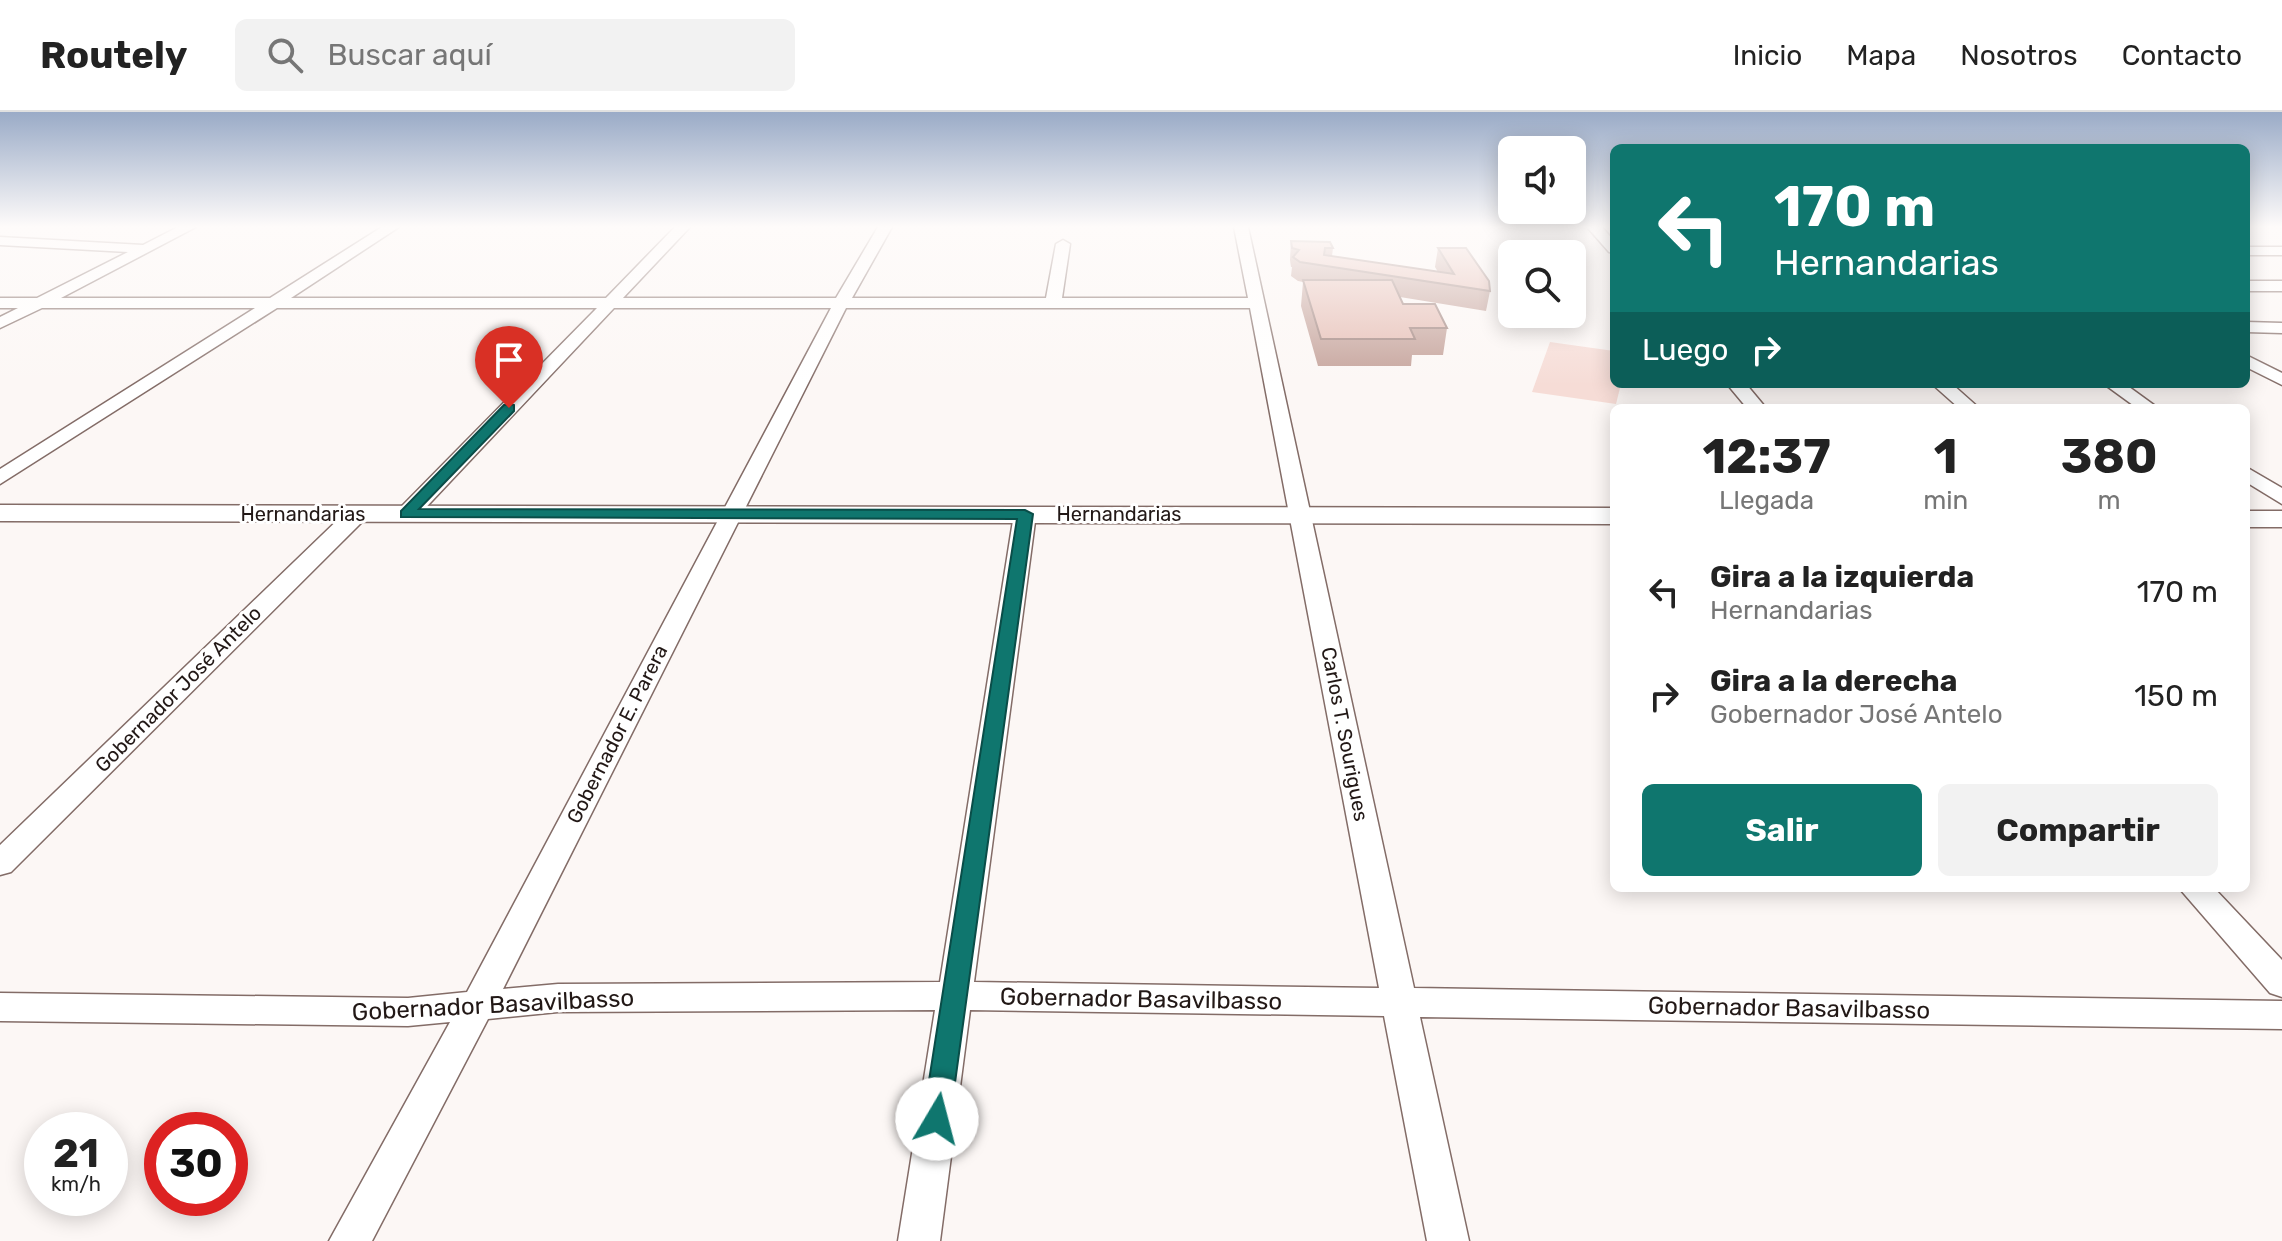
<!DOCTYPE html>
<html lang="es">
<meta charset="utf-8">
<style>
:root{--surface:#fff;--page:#f2f2f2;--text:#222;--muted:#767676;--line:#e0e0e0;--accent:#0f766e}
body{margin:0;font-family:Rubik,sans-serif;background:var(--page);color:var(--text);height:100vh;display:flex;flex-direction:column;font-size:30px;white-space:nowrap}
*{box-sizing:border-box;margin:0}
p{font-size:26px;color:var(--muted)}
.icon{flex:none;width:44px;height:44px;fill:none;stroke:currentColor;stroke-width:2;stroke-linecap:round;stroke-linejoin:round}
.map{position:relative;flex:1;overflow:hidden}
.panel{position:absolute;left:1610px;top:292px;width:640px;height:488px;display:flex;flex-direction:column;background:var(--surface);border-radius:12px;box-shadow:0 4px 20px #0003}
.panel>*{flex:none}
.hud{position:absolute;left:1610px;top:32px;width:640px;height:244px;border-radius:12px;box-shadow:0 4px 20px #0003;background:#0f766e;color:#fff;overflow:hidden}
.buttons{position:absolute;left:1498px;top:24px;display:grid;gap:16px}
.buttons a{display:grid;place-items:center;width:88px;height:88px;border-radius:12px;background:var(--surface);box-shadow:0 4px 20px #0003;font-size:40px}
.speed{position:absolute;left:24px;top:1000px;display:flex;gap:16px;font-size:40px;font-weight:700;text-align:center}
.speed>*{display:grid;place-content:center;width:104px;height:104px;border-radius:50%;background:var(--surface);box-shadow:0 4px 20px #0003;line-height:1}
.speed small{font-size:20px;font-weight:400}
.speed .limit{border:12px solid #d22;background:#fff;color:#111}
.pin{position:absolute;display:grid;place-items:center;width:68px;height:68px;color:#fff;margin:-82px -34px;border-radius:50% 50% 50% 0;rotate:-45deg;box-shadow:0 0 8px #0007}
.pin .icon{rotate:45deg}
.me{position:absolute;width:88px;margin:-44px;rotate:8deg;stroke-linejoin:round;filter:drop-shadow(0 0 6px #0008)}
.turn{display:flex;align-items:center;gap:28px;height:168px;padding:0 32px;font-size:36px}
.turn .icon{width:104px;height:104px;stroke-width:2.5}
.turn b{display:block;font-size:56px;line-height:68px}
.then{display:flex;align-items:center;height:76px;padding:0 32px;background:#0003;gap:16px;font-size:30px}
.eta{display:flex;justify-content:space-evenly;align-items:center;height:136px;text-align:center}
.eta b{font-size:48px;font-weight:700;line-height:56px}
.primary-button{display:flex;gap:16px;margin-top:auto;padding:16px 32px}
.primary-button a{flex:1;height:92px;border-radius:12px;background:var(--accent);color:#fff;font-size:32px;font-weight:700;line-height:92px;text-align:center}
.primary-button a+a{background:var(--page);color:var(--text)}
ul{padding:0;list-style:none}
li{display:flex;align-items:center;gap:24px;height:104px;padding:0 32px}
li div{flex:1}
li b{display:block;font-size:30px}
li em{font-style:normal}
header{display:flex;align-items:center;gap:48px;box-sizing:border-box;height:112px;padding:0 40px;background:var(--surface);border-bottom:2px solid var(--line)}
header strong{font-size:38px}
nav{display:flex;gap:44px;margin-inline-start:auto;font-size:28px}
.search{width:560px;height:72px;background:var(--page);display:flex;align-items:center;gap:20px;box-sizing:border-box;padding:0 28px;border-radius:12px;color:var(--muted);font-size:30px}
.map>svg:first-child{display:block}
.green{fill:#f6dcd6}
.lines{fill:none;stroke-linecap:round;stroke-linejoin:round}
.minor-casing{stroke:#836c67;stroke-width:3}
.tertiary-casing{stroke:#836c67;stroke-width:3}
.minor{fill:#fff;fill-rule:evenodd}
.tertiary{fill:#fff;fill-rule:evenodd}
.wall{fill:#c5a39b}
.building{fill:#e5bdb4;stroke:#a0847e;stroke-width:2}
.route{fill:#0f766e;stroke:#0a4d48;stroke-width:2}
.labels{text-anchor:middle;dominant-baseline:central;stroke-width:6;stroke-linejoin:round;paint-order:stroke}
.street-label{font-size:20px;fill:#221816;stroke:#fff}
.near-street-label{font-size:24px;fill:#221816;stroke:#fff}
</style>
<header>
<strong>Routely</strong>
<div class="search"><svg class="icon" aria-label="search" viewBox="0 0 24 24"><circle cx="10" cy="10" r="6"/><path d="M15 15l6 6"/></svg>Buscar aquí</div>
<nav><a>Inicio</a><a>Mapa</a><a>Nosotros</a><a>Contacto</a></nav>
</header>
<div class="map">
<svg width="2282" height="1129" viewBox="0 0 2282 1129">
<rect width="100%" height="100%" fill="#fcf7f5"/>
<path class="green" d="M1550,230L1614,239V272H1621L1616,292L1532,280Z"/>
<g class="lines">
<g class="minor-casing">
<path id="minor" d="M178,115H196L61,186H270L382,115H399L291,186H606L675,115H690L623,186H836L878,115H892L852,186H1046L1056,132L1063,128L1070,132L1062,186H1248L1234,115H1248L1414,876L2282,889V917L1420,905L1469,1129H1427L1384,904L970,898L940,1129H898L935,898L558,900L488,907L372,1129H329L450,910L408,914L0,909V881L408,886L467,880L831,196H614L415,407H399L396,402L399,397L597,196H277L0,372V357L255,196H42L0,216V205L18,196H0V186H37L128,140L0,133V125L143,133ZM846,196H1250L1379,876L974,870L1036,402L1025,396L1014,402L940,870L558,872L503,877Z
M1587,115H1602L1614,129V141L1609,140Z
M2246,135H2282V143H2246Z
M2246,169H2282V179H2246Z
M2246,210L2282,211V221L2246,220Z
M2246,243L2282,261V273L2246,255Z
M1727,272H1746L1766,296H1747Z
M1932,272H1952L1979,296H1959Z
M2104,272H2125L2158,296H2137Z
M2246,355L2282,376V392L2246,370Z
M356,397L367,403L364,408L11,760L0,763V733L348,398Z
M2179,776H2214L2282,848V885L2270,881Z"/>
</g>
<g class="tertiary-casing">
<path id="tertiary" d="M0,393L1614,396V412L0,409Z
M2246,399H2282V415H2246Z"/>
</g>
<use href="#minor" class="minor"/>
<use href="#tertiary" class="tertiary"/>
</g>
<path class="wall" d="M1291,129L1333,136L1332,144L1438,160L1435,155L1438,136L1490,179L1486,199L1400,185L1403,192L1447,216L1443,243H1412L1411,254H1318L1301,194L1303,170L1298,169L1291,164L1292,155H1291L1290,148Z"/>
<path class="building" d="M1291,129L1330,130L1333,136H1325L1324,143L1454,162L1438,136H1466L1489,169L1490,179L1300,150L1293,145L1299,138L1292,136Z
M1303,168H1392L1403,192H1435L1447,216H1410L1415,227H1321Z"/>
<linearGradient id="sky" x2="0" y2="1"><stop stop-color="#9aabc7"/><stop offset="0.42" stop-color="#fefbfa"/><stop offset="1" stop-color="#fefbfa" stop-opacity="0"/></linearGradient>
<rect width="2282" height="273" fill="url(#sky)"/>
<path class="route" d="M509,292L514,293V299L419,397L1025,398L1033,402L950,1007L946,1015L937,1019L927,1015L923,1007L1017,407L401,405V399L504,293Z"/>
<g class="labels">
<g class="street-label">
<text x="303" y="402">Hernandarias</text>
<text x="1119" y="402">Hernandarias</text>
<text transform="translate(178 577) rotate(-45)">Gobernador José Antelo</text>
<text transform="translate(617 622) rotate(-63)">Gobernador E. Parera</text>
<text transform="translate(1345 622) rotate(79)">Carlos T. Sourigues</text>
</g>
<g class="near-street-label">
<text transform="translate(1141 887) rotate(1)">Gobernador Basavilbasso</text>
<text transform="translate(493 893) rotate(-3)">Gobernador Basavilbasso</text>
<text transform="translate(1789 896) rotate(1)">Gobernador Basavilbasso</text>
</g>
</g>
</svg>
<div class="buttons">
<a><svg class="icon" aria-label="sound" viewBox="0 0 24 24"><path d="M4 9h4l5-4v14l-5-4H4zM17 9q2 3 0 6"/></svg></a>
<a><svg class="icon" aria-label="search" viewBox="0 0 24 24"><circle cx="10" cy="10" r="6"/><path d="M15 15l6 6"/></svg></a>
</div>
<div class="speed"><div>21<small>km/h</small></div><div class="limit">30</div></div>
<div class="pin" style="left:509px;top:296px;background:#d93025"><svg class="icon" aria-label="arrive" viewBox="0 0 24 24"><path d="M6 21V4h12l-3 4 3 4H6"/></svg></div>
<svg class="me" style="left:937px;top:1007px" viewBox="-20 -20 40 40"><circle r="19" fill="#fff"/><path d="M0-13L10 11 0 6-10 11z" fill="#0f766e"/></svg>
<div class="hud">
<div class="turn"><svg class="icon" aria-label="left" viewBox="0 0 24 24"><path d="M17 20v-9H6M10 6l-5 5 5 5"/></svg><div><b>170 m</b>Hernandarias</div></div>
<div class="then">Luego<svg class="icon" aria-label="right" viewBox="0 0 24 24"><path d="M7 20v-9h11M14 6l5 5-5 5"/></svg></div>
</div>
<section class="panel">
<div class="eta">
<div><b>12:37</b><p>Llegada</p></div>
<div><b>1</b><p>min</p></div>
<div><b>380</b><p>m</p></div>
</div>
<ul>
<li><svg class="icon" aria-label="left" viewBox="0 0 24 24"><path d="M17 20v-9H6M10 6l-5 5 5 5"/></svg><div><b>Gira a la izquierda</b><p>Hernandarias</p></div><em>170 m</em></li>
<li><svg class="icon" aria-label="right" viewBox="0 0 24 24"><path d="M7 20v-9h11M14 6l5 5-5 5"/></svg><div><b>Gira a la derecha</b><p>Gobernador José Antelo</p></div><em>150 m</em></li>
</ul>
<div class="primary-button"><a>Salir</a><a>Compartir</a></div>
</section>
</div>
